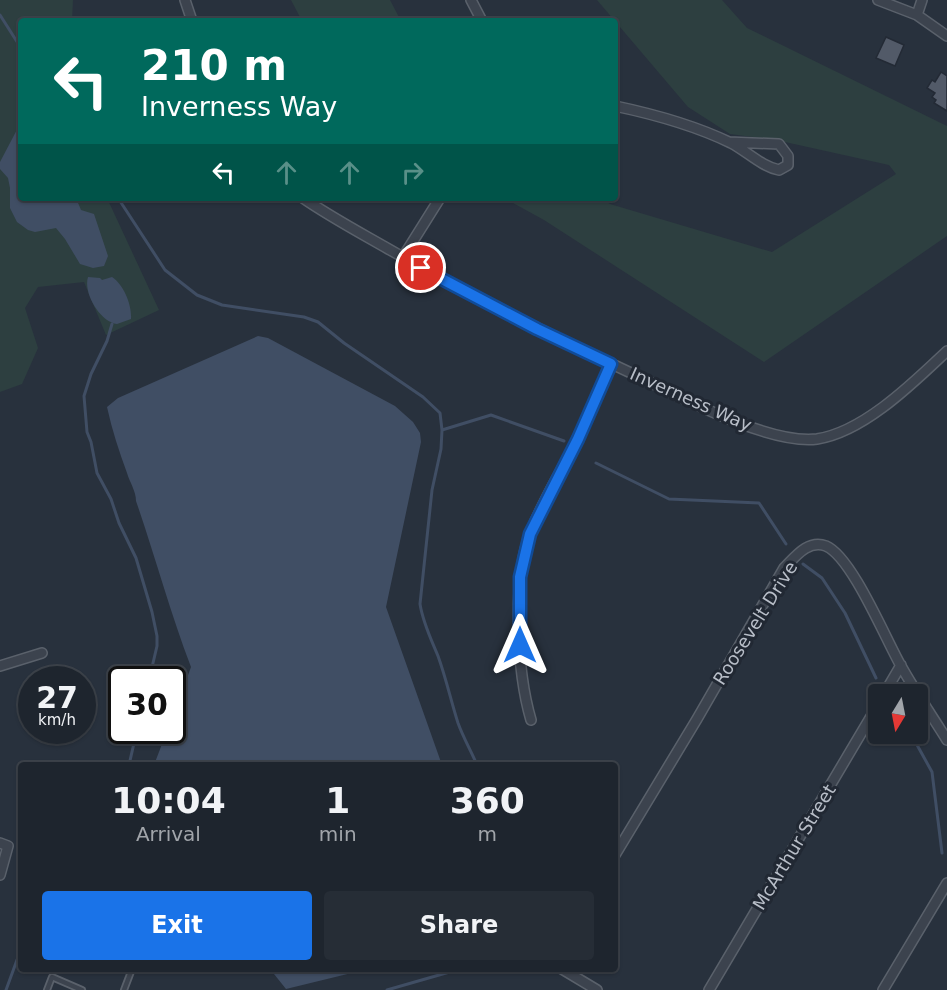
<!DOCTYPE html>
<style>
:root{--surface:#1e252e;--page:#262d36;--text:#f1f3f6;--muted:#a1a5aa;--line:#3c424a;--accent:#1a73e8}
body{margin:0;font-family:"DejaVu Sans",sans-serif;background:var(--page);color:var(--text);height:100vh;display:flex;flex-direction:column;font-size:22px;white-space:nowrap}
*{box-sizing:border-box;margin:0}
p{font-size:20px;color:var(--muted)}
.icon{flex:none;width:33px;height:33px;fill:none;stroke:currentColor;stroke-width:2;stroke-linecap:round;stroke-linejoin:round}
.map{position:relative;flex:1;overflow:hidden}
.details{position:absolute;left:18px;top:762px;width:600px;height:210px;display:flex;flex-direction:column;background:var(--surface);border-radius:6px;box-shadow:0 2px 4px #0004,0 0 0 2px var(--line)}
.details>*{flex:none}
.banner{position:absolute;left:18px;top:18px;width:600px;height:183px;border-radius:6px;box-shadow:0 2px 4px #0004,0 0 0 2px var(--line);background:#00695c;color:#fff;overflow:hidden}
.needle{width:39px;rotate:190deg}
.buttons{position:absolute;left:868px;top:684px;display:grid;gap:12px}
.buttons a{display:grid;place-items:center;width:60px;height:60px;border-radius:6px;background:var(--surface);box-shadow:0 2px 4px #0004,0 0 0 2px var(--line);font-size:30px}
.speed{position:absolute;left:18px;top:666px;display:flex;gap:12px;font-size:30px;font-weight:700;text-align:center}
.speed>*{display:grid;place-content:center;width:78px;height:78px;border-radius:50%;background:var(--surface);box-shadow:0 2px 4px #0004,0 0 0 2px var(--line);line-height:1}
.speed small{font-size:15px;font-weight:400}
.speed .limit{border:3px solid #111;border-radius:9px;background:#fff;color:#111}
.pin{position:absolute;display:grid;place-items:center;width:51px;height:51px;color:#fff;margin:-26px;border:3px solid #fff;border-radius:50%;box-shadow:0 2px 6px #0007}
.me{position:absolute;width:66px;margin:-33px;rotate:0deg;stroke-linejoin:round;filter:drop-shadow(0 0 4px #0008)}
.turn{display:flex;align-items:center;gap:21px;height:126px;padding:0 24px;font-size:27px}
.turn .icon{width:78px;height:78px;stroke-width:2.5}
.turn b{display:block;font-size:42px;line-height:51px}
.lanes{display:flex;align-items:center;height:57px;padding:0 24px;background:#0003;justify-content:center;gap:30px;direction:ltr}
.lanes .off{opacity:.35}
.eta{display:flex;justify-content:space-evenly;align-items:center;height:102px;text-align:center}
.eta b{font-size:36px;font-weight:600;line-height:42px}
.primary-button{display:flex;gap:12px;margin-top:auto;padding:12px 24px}
.primary-button a{flex:1;height:69px;border-radius:6px;background:var(--accent);color:#fff;font-size:24px;font-weight:600;line-height:69px;text-align:center}
.primary-button a+a{background:var(--page);color:var(--text)}
.map>svg:first-child{display:block}
.green{fill:#2d3f40}
.water{fill:#404e64}
.lines{fill:none;stroke-linecap:round;stroke-linejoin:round}
.stream{stroke:#404e64;stroke-width:3}
.building{fill:#525a68;stroke:#232a35;stroke-width:1.5}
.lane-casing{stroke:#5a616b;stroke-width:8}
.street-casing{stroke:#5a616b;stroke-width:12}
.lane{stroke:#3c434e;stroke-width:4.5}
.street{stroke:#3c434e;stroke-width:9}
.route-casing{stroke:#114b97;stroke-width:15}
.route{stroke:#1a73e8;stroke-width:10}
.labels{text-anchor:middle;dominant-baseline:central;stroke-width:6;stroke-linejoin:round;paint-order:stroke}
.street-label{font-size:18px;fill:#b8bec8;stroke:#212833}
</style>
<div class="map">
<svg width="947" height="990" viewBox="0 0 947 990">
<rect width="100%" height="100%" fill="#28313d"/>
<path class="green" d="M0,0H73L72,21H21V198H107L159,310L106,335L84,282L38,287L25,308L38,348L22,384L0,392Z
M291,0H390L401,21H302Z
M597,0H722L747,28L947,126V236L764,362L544,220L504,198H600L610,204L772,252L896,174L889,165L776,140L730,134L688,107Z"/>
<path class="water" d="M21,122V198H76L81,210L94,214L108,256L104,266L93,268L80,264L65,239L56,228L35,232L28,230L17,222L10,208V188L8,178L0,169V162Z
M88,277L100,278L102,280L112,277C124,285 132,305 131,319L117,324C100,322 83,293 88,277Z
M258,336L268,338L395,406L413,422L420,433L421,442L386,607L442,765H154L167,731L172,730L173,716L191,667C170,612 155,556 136,501C136,491 130,483 127,473C119,451 112,430 107,407L118,398Z
M270,969H368L286,989Z"/>
<g class="lines">
<path class="stream" d="M0,15L21,48
M118,198L165,270L197,295L222,305L304,317L318,322L344,343L423,397L440,413L442,430L441,449L432,490L420,604C423,623 431,639 438,656C446,678 451,701 458,723C463,737 471,751 477,765
M112,324L107,341L91,374L84,396L87,432L91,442L97,473L111,499L119,523L136,558L152,612L157,636V646L149,680
M442,430L491,415L564,441
M596,463L669,499L759,503L786,544
M803,564L822,578L845,613L876,678
M911,734L932,772L942,853
M129,765L137,730
M6,990L21,949
M387,990L460,969"/>
</g>
<path class="building" d="M886,37L904,45L895,66L876,58Z
M941,72L947,76V111L934,103L936,100L932,97L935,93L927,88L932,80L935,82Z"/>
<g class="lines">
<g class="lane-casing">
<path id="lane" d="M47,990L52,977L82,990
M124,990L132,969"/>
</g>
<g class="street-casing">
<path id="street" d="M185,0L192,21
M471,0L482,21
M878,0L917,15L947,36
M917,15L922,0
M615,106C653,114 696,126 731,143C748,152 761,166 779,170L788,165V156L779,144L729,142
M303,198C329,216 357,231 385,247C465,293 547,334 631,373C677,395 768,445 817,439C864,432 914,382 947,351
M403,257L440,198
M0,666L42,653
M884,694L901,665
M531,720C517,672 512,581 530,534C542,501 562,471 577,439C589,415 599,389 611,364
M0,843L8,846L0,875
M615,855L697,719L784,568C795,557 808,539 826,546C852,557 886,640 901,666C915,691 932,716 947,740
M562,969L597,990
M709,990L879,703
M883,990L947,883"/>
</g>
<use href="#lane" class="lane"/>
<use href="#street" class="street"/>
</g>
<g class="lines">
<g class="route-casing">
<path id="route" d="M421,268L537,329L611,364L578,439L530,534L520,577V645"/>
</g>
<use href="#route" class="route"/>
</g>
<g class="labels">
<g class="street-label">
<text transform="translate(691 399) rotate(24)">Inverness Way</text>
<text transform="translate(755 623) rotate(-58)">Roosevelt Drive</text>
<text transform="translate(794 847) rotate(-59)">McArthur Street</text>
</g>
</g>
</svg>
<div class="buttons">
<a><svg class="needle" viewBox="-14 -14 28 28"><path d="M0-13l5 13h-10z" fill="#e53935"/><path d="M0 13l5-13h-10z" fill="#a1a5aa"/></svg></a>
</div>
<div class="speed"><div>27<small>km/h</small></div><div class="limit">30</div></div>
<div class="pin" style="left:421px;top:268px;background:#d93025"><svg class="icon" aria-label="arrive" viewBox="0 0 24 24"><path d="M6 21V4h12l-3 4 3 4H6"/></svg></div>
<svg class="me" style="left:520px;top:645px" viewBox="-20 -20 40 40"><path d="M0-17L14 15 0 8-14 15z" fill="#1a73e8" stroke="#fff" stroke-width="4"/></svg>
<div class="banner">
<div class="turn"><svg class="icon" aria-label="left" viewBox="0 0 24 24"><path d="M17 20v-9H6M10 6l-5 5 5 5"/></svg><div><b>210 m</b>Inverness Way</div></div>
<div class="lanes"><svg class="icon" aria-label="left" viewBox="0 0 24 24"><path d="M17 20v-9H6M10 6l-5 5 5 5"/></svg><svg class="icon off" aria-label="ahead" viewBox="0 0 24 24"><path d="M12 20V5M6 11l6-6 6 6"/></svg><svg class="icon off" aria-label="ahead" viewBox="0 0 24 24"><path d="M12 20V5M6 11l6-6 6 6"/></svg><svg class="icon off" aria-label="right" viewBox="0 0 24 24"><path d="M7 20v-9h11M14 6l5 5-5 5"/></svg></div>
</div>
<section class="details">
<div class="eta">
<div><b>10:04</b><p>Arrival</p></div>
<div><b>1</b><p>min</p></div>
<div><b>360</b><p>m</p></div>
</div>
<div class="primary-button"><a>Exit</a><a>Share</a></div>
</section>
</div>
